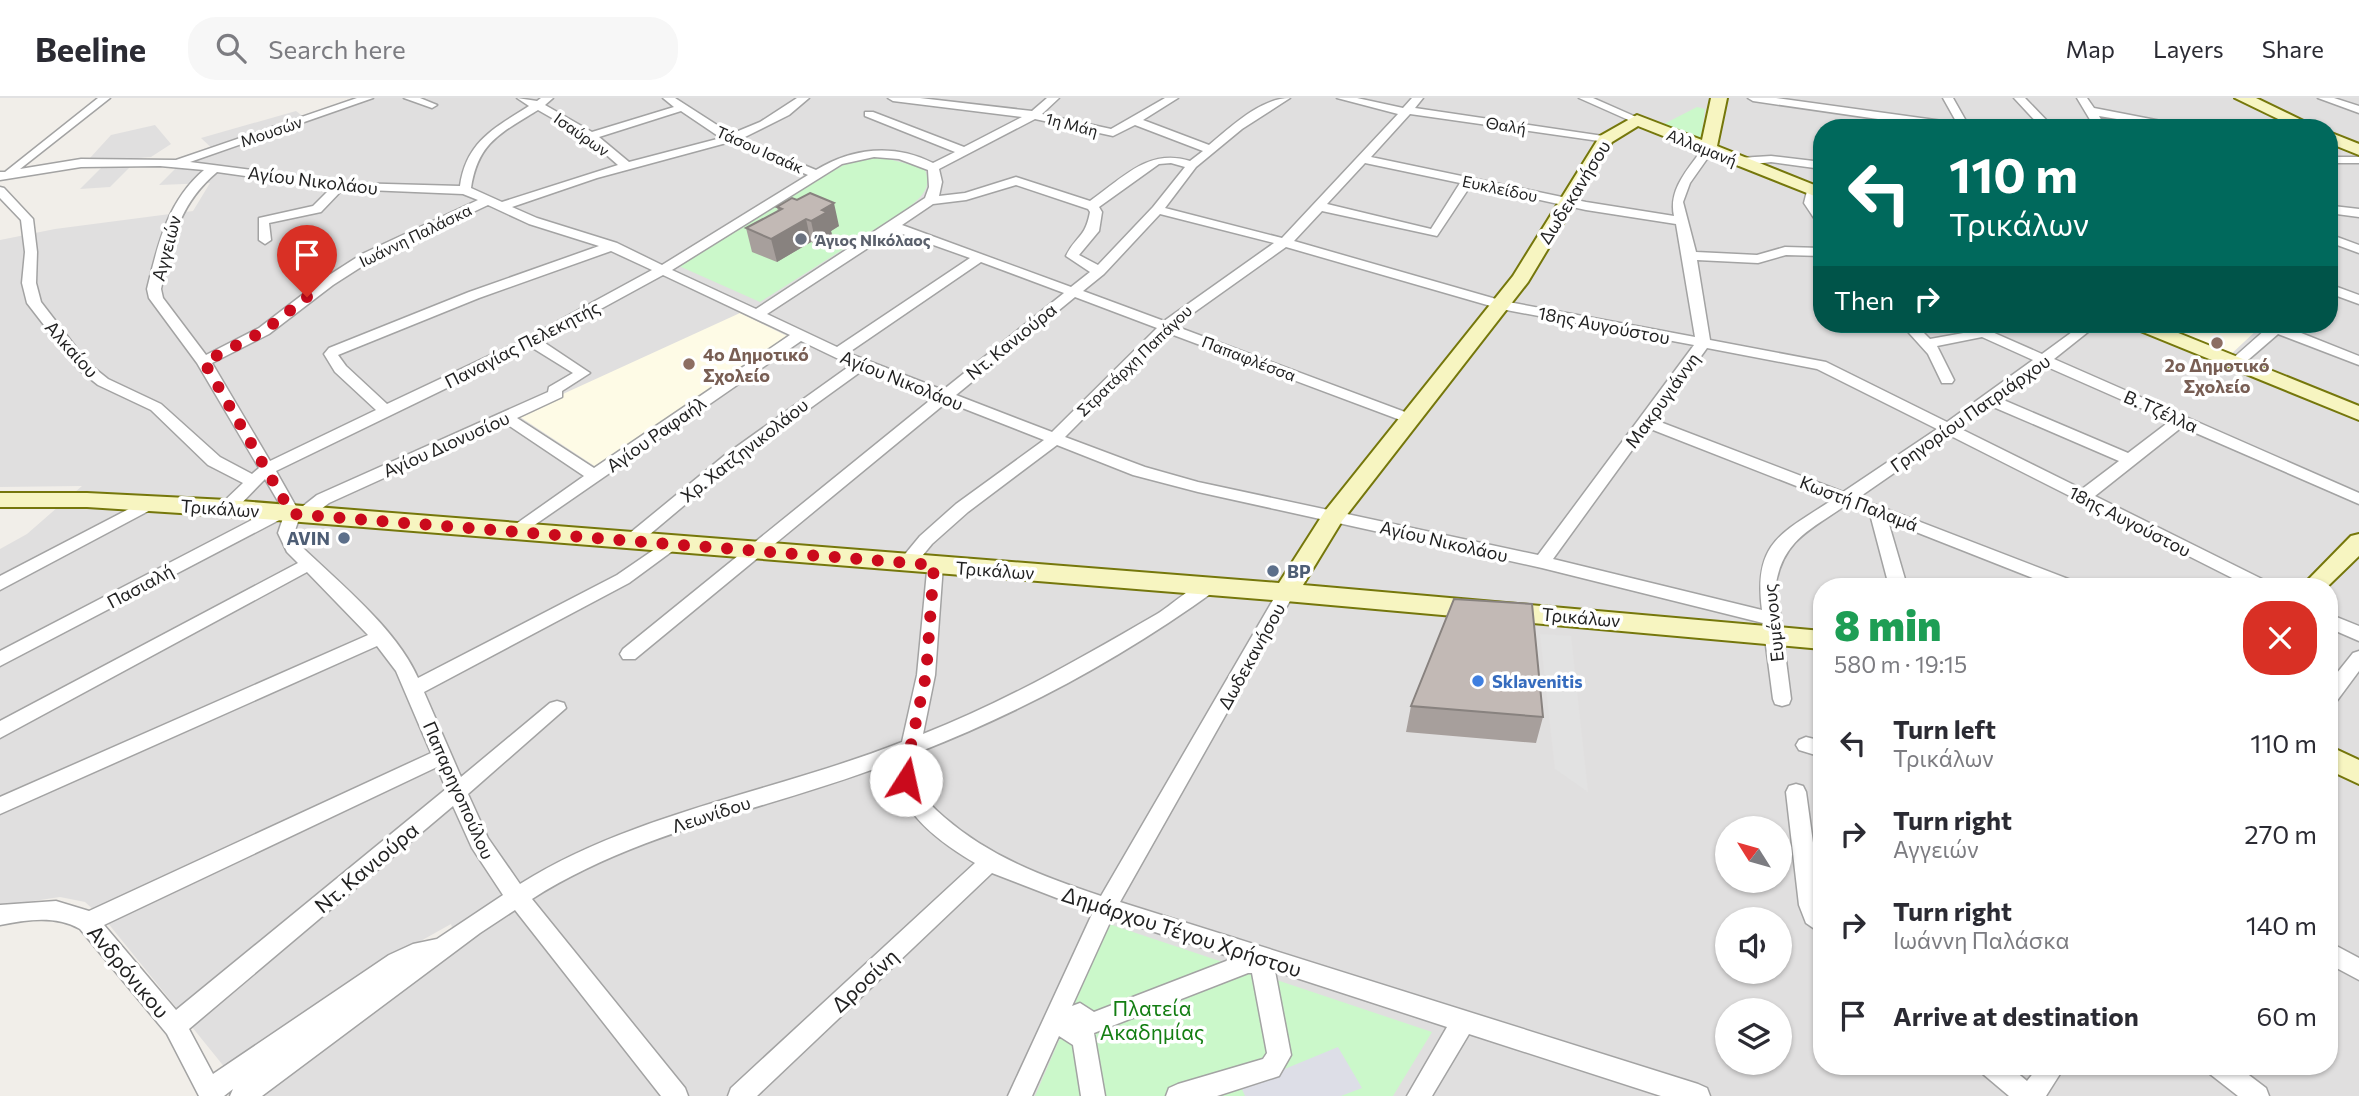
<!DOCTYPE html>
<meta charset="utf-8">
<style>
:root{--surface:#fff;--page:#f7f7f7;--text:#2b2b33;--muted:#7c7c81;--line:#e1e1e2}
body{margin:0;font-family:Commissioner,sans-serif;background:var(--page);color:var(--text);height:100vh;display:flex;flex-direction:column;font-size:26px;white-space:nowrap}
*{box-sizing:border-box;margin:0}
p{font-size:23px;color:var(--muted)}
.icon{flex:none;width:38px;height:38px;fill:none;stroke:currentColor;stroke-width:2;stroke-linecap:round;stroke-linejoin:round}
.map{position:relative;flex:1;overflow:hidden}
.side{position:absolute;left:1813px;top:480px;width:525px;height:497px;display:flex;flex-direction:column;background:var(--surface);border-radius:28px;box-shadow:0 2px 5px #0004}
.side>*{flex:none}
.banner{position:absolute;left:1813px;top:21px;width:525px;height:214px;border-radius:28px;box-shadow:0 2px 5px #0004;background:#00695c;color:#fff;overflow:hidden}
.needle{width:46px;rotate:307deg}
.tools{position:absolute;left:1715px;top:718px;display:grid;gap:14px}
.tools a{display:grid;place-items:center;width:77px;height:77px;border-radius:50%;background:var(--surface);box-shadow:0 2px 5px #0004;font-size:35px}
.pin{position:absolute;display:grid;place-items:center;width:60px;height:60px;color:#fff;margin:-72px -30px;border-radius:50% 50% 50% 0;rotate:-45deg;box-shadow:0 0 7px #0007}
.pin .icon{rotate:45deg}
.me{position:absolute;width:77px;margin:-38px;rotate:10deg;stroke-linejoin:round;filter:drop-shadow(0 0 5px #0008)}
.turn{display:flex;align-items:center;gap:24px;height:147px;padding:0 21px;font-size:32px}
.turn .icon{width:91px;height:91px;stroke-width:2.5}
.turn b{display:block;font-size:49px;line-height:60px}
.then{display:flex;align-items:center;height:66px;padding:0 21px;background:#0003;gap:14px;font-size:26px}
.round{display:grid;place-items:center;flex:none;width:74px;height:74px;border-radius:28px;background:var(--page)}
.summary{display:flex;align-items:center;justify-content:space-between;height:119px;padding:0 21px}
h1{font-size:42px;font-weight:800;line-height:52px;color:#1e9e55}
ul{padding:0;list-style:none}
li{display:flex;align-items:center;gap:21px;height:91px;padding:0 21px}
li div{flex:1}
li b{display:block;font-size:26px}
li em{font-style:normal}
header{display:flex;align-items:center;gap:42px;box-sizing:border-box;height:98px;padding:0 35px;background:var(--surface);border-bottom:2px solid var(--line)}
header strong{font-size:33px}
nav{display:flex;gap:38px;margin-inline-start:auto;font-size:24px}
.search{width:490px;height:63px;background:var(--page);display:flex;align-items:center;gap:18px;box-sizing:border-box;padding:0 24px;border-radius:28px;color:var(--muted);font-size:26px}
.map>svg:first-child{display:block}
.residential{fill:#e0dfdf;fill-rule:evenodd}
.education{fill:#fefbe6}
.park{fill:#cbf8ca}
.parking{fill:#e2e2e2}
.plaza{fill:#dddee7}
.lines{fill:none;stroke-linecap:round;stroke-linejoin:round}
.street-casing{stroke:#a3a3a3;stroke-width:3}
.secondary-casing{stroke:#75770b;stroke-width:4}
.street{fill:#fff;fill-rule:evenodd}
.secondary{fill:#f7f5c1;fill-rule:evenodd}
.wall{fill:#a79f9c}
.shaded-wall{fill:#88827f}
.building{fill:#c2b9b5;stroke:#88827f;stroke-width:2}
.route{stroke:#ca0a1c;stroke-width:12;stroke-dasharray:0 21.6}
.worship-dot{fill:#6b7280;stroke:#fff;stroke-width:2.5}
.education-dot{fill:#8d6e63;stroke:#fff;stroke-width:2.5}
.service-dot{fill:#5c6f8a;stroke:#fff;stroke-width:2.5}
.shop-dot{fill:#3f7fe0;stroke:#fff;stroke-width:2.5}
.labels{text-anchor:middle;dominant-baseline:central;stroke-width:7;stroke-linejoin:round;paint-order:stroke}
.far-street-label{font-size:16px;fill:#222;stroke:#fff}
.far-worship-label{font-size:16px;font-weight:bold;fill:#5b616d;stroke:#fff;text-anchor:start}
.street-label{font-size:18px;fill:#222;stroke:#fff}
.education-label{font-size:18px;font-weight:bold;fill:#785e54;stroke:#fff;text-anchor:start}
.service-label{font-size:18px;font-weight:bold;fill:#4e5e75;stroke:#fff;text-anchor:end}
.shop-label{font-size:18px;font-weight:bold;fill:#366cbe;stroke:#fff;text-anchor:start}
.near-street-label{font-size:21px;fill:#222;stroke:#fff}
.near-park-label{font-size:21px;fill:#137e12;stroke:#fff}
</style>
<header>
<strong>Beeline</strong>
<div class="search"><svg class="icon" aria-label="search" viewBox="0 0 24 24"><circle cx="10" cy="10" r="6"/><path d="M15 15l6 6"/></svg>Search here</div>
<nav><a>Map</a><a>Layers</a><a>Share</a></nav>
</header>
<div class="map">
<svg width="2359" height="998" viewBox="0 0 2359 998">
<rect width="100%" height="100%" fill="#f1eee9"/>
<path class="residential" d="M375,0H2359V998H261L459,851L451,826L392,859L226,971L107,824L85,804L60,799L0,808V451L27,436L82,388L0,389V142L55,131L193,113L210,85L159,87L178,68L217,55L201,40L296,13L309,23ZM1822,30H2329V226H1822ZM1822,488H2329V968H1822ZM1727,730H1780V782H1727ZM1727,821H1780V873H1727ZM1727,912H1780V964H1727Z
M155,27L171,46L151,59L139,60L110,89L80,91L111,60H90L111,37Z"/>
<path class="education" d="M740,215L789,239L596,369L517,317Z
M2144,226H2251L2260,229L2227,260Z"/>
<path class="park" d="M1697,9L1705,11L1701,41L1662,27Z
M876,58L924,70C935,91 917,103 902,114L760,204L679,168L833,73L849,64Z
M1109,826L1432,934L1393,998H1035Z"/>
<path class="parking" d="M1540,536L1571,538L1588,694L1555,671Z"/>
<path class="plaza" d="M1338,949L1362,990L1341,998H1245L1241,989Z"/>
<g class="lines">
<g class="street-casing">
<path id="street" d="M98,0H110L20,71L81,61L176,62L357,0H373L190,64L351,85L460,88C466,44 494,30 529,8L517,0L537,3L541,0H553L545,7L592,34L674,9L663,0H675L731,36L760,24L797,0H809L789,17L741,41L816,72C852,50 894,45 933,65L955,54L865,18V14H873L964,49L1022,19L893,3L888,0H920L1032,13L1047,0H1059L1042,16L1111,31L1165,0H1178L1143,22L1209,47C1231,29 1261,0 1290,0L1242,31L1196,69L1165,110L1282,140L1398,16L1337,0H1357L1403,10L1412,0H1423L1415,10L1610,39V43L1606,44L1410,16L1371,59L1586,104L1674,118C1668,91 1689,70 1704,49L1708,48L1714,51L1690,85L1683,104L1696,154L1757,157L1785,149L1822,150V158L1786,157L1758,165L1697,162L1710,242L1826,264L1947,324L2033,262L1982,239L1937,248L1954,282L1952,285H1942L1928,256L1901,226H1915L1930,241L1969,234L1956,226H1974L2042,256L2083,226H2098L2054,261L2359,395V406L2182,329L2095,398L2268,484L2271,488H2248L1949,337L1858,400L2076,484L2079,488H2053L1888,423L1907,488H1889L1870,416L1846,407C1812,431 1784,441 1776,485L1791,601L1789,606L1782,608L1775,606L1773,601L1763,525L1542,470L1198,394L1133,377L1057,347L968,414L932,446L913,469H901L898,465L901,461L920,438L956,406L1044,342L947,304L635,561H623L620,556L623,551L934,299L863,272L737,363L637,447H625L623,443L625,439L725,357L851,267L801,243L520,437H508L506,433L584,378L505,325L329,405L308,421H299L294,435L300,447C339,485 396,530 418,580L617,477L668,442H680L682,446L629,485L424,594L461,679L550,605L557,603L564,605L566,610L468,696L488,740L520,786C632,715 778,693 902,644L917,577L928,463H940L943,467L935,577L923,636C1005,604 1081,560 1157,516C1171,508 1200,479 1216,484L1219,488L1216,492C1125,558 1024,613 919,654C917,665 914,675 917,686C921,699 934,710 944,719C990,759 1044,779 1101,798L1280,490L1286,488L1295,494L1120,804L1698,986L1707,990L1710,998H1661L1469,936L1432,998H1407L1447,929L1275,873L1291,957L1279,978L1217,998H1166L1169,990L1178,986L1263,961L1267,955L1252,875H1248L1094,935L1105,998H1081L1073,947L1059,938L1032,998H1008L1093,814L992,775L757,998H728L731,990L975,765C941,745 888,708 898,662C777,710 643,730 532,801L685,990L688,998H661L515,812L480,835L262,998H230L233,991L224,998H199L167,936L80,831C55,817 27,822 0,827V807L56,803L89,813L431,655L396,573L377,548L0,716V699L368,537L307,474L0,640V623L298,465L287,454L278,435L283,420L0,568V553L273,411L282,410L265,381L233,414H221L219,410L221,406L243,385L208,367L151,312L98,287L78,271L27,205L22,185L25,154L21,122L0,100V89L4,90L33,121L37,154L36,185L41,204L88,265L108,281L161,306L220,359L252,376L259,370L197,265L149,200L147,191C158,146 167,104 204,72L160,68L81,69L0,82V74H5ZM538,12L587,40L618,67L502,104L471,90C478,44 501,35 538,12ZM681,13L721,40L629,64L599,39ZM1035,21L1113,38L1135,27L1203,53L1190,63C1148,50 1123,80 1090,103L1016,79L965,95L939,98L942,84L939,71ZM730,44L808,77L662,167L617,145L537,120L512,109L597,80ZM874,59L899,61L928,72L929,89L925,100L756,211L672,172L842,66ZM1171,65L1185,69L1153,109L1098,167L1079,157L1099,133L1102,114L1099,109L1159,66ZM1365,65L1460,85L1431,131L1327,106ZM217,74L331,90L313,108L259,120V142L265,146L271,142L269,125L321,114L343,91L463,96L478,102L362,156L323,181L259,230L206,257L163,200L161,191C172,143 178,107 217,74ZM1016,87L1088,111L1090,114C1085,141 1076,137 1066,158L1090,174L1071,189L902,127L933,106L966,102ZM1471,87L1586,112L1676,126L1695,239L1503,203L1294,143L1322,113L1437,138ZM488,107L529,126L599,148L469,194L329,250L324,256L335,274L376,312L270,363L212,265L269,236L333,187L372,162ZM1160,116L1274,145L1164,223L1083,193L1104,176ZM894,133L970,160L837,249L767,216ZM1286,149L1501,211L1694,247L1538,457L1198,384L1145,369L1065,339L1168,235L1403,323H1413L1416,320L1413,317L1175,228ZM611,153L652,172L527,240L387,306L346,268L338,257L479,200ZM981,164L1064,195L943,292L848,255ZM663,177L790,237L594,370L517,320L562,299V293L590,275L542,243ZM1075,199L1157,230L1052,334L956,297ZM531,249L573,275L549,289L548,294L317,397L298,412L276,373ZM1707,250L1817,271L1937,331L1843,394L1655,322ZM2045,268L2170,323L2128,355L2001,301ZM1991,308L2119,363L2082,391L1959,330ZM1648,330L1832,402C1782,435 1753,444 1762,512L1553,461ZM437,669L446,691L176,912L104,827ZM453,708L472,750L503,797L437,841L413,846L389,857L213,976L189,931ZM1112,820L1234,860L1094,914L1080,905L1072,908Z
M404,0H420L437,7L432,10Z
M1579,0H1593L1643,22L1633,24Z
M1748,0H1776L1957,25L1943,0H1953L1970,30H1940L1753,3Z
M2014,0H2025L2054,30H2042Z
M2077,0H2087L2094,10L2197,30H2171L2099,18L2106,30H2095Z
M2318,0H2334L2359,8V15Z
M1771,58L1822,64V71L1771,64L1739,68L1733,64L1739,60Z
M2329,59H2359V65H2329Z
M1813,89L1819,93L1816,105L1822,113V127L1818,126L1804,105L1807,93Z
M2333,108L2359,111V119L2329,115V109Z
M2329,136L2359,147V155L2329,144Z
M2329,186L2359,197V206L2329,195Z
M2258,226L2281,227L2359,258V267L2278,236L2241,268H2231L2229,265L2231,262L2266,231Z
M150,400L158,405L156,409L0,492V478Z
M2329,516L2359,528V543L2329,530Z
M2359,553V573L2336,604L2329,606V585L2353,555Z
M1806,639L1822,643V659L1799,652L1796,647L1799,642Z
M1796,686L1803,688L1806,694L1822,810V836L1806,825L1799,807L1786,694L1789,688Z
M2329,844L2359,860V882L2329,866Z
M1979,968H2009L2027,983L2039,968H2065L2046,998H2009L1983,976Z
M2206,968H2237L2266,990L2269,998H2238L2210,976Z"/>
</g>
<g class="secondary-casing">
<path id="secondary" d="M1711,0H1727L1717,48L1822,90V101L1638,28L1612,44L1528,184L1342,423L1303,487L1822,533V551L1286,503L227,418L87,409H0V395H87L227,402L1279,485L1325,413L1513,178L1600,38L1637,17L1702,42Z
M2235,0H2256L2318,30H2297Z
M2329,34L2359,46V57L2329,45Z
M2130,226H2156L2359,308V322L2133,230Z
M2359,436V458L2328,488H2302L2351,438Z
M2329,648L2359,662V686L2329,672Z"/>
</g>
<use href="#street" class="street"/>
<use href="#secondary" class="secondary"/>
</g>
<path class="wall" d="M797,102L839,128L831,133L832,137L816,146L811,144L777,164L752,154L746,130L778,113L777,109Z
M1411,608L1543,619L1536,645L1406,634Z"/>
<path class="shaded-wall" d="M834,105L839,128L831,133L832,137L816,146L811,123L822,112Z
M806,121L811,144L777,164L771,141Z"/>
<path class="building" d="M810,95L834,105L822,112L827,114L811,123L806,121L771,141L746,130L782,111L777,109L792,100L797,102Z
M1454,501L1532,506L1543,619L1411,608Z"/>
<g class="lines">
<path class="route" d="M307,199L264,233L204,264L292,416L934,467L926,577L906,670V682"/>
</g>
<circle class="worship-dot" cx="801" cy="141" r="7"/>
<g class="education-dot">
<circle cx="2217" cy="245" r="7"/>
<circle cx="689" cy="266" r="7"/>
</g>
<g class="service-dot">
<circle cx="344" cy="440" r="7"/>
<circle cx="1273" cy="473" r="7"/>
</g>
<circle class="shop-dot" cx="1478" cy="583" r="7"/>
<g class="labels">
<g class="far-street-label">
<text transform="translate(1072 26) rotate(15)">1η Μάη</text>
<text transform="translate(1506 27) rotate(9)">Θαλή</text>
<text transform="translate(271 33) rotate(-19)">Μουσών</text>
<text transform="translate(582 36) rotate(35)">Ισαύρων</text>
<text transform="translate(1702 49) rotate(22)">Αλλαμανή</text>
<text transform="translate(760 51) rotate(24)">Τάσου Ισαάκ</text>
<text transform="translate(1500 90) rotate(12)">Ευκλείδου</text>
<text transform="translate(415 137) rotate(-26)">Ιωάννη Παλάσκα</text>
<text transform="translate(1249 260) rotate(21)">Παπαφλέσσα</text>
<text transform="translate(1134 262) rotate(-44)">Στρατάρχη Παπάγου</text>
</g>
<g class="far-worship-label">
<text x="815" y="141">Άγιος ΝΙκόλαος</text>
</g>
<g class="street-label">
<text transform="translate(313 82) rotate(7)">Αγίου Νικολάου</text>
<text transform="translate(1574 94) rotate(-58)">Δωδεκανήσου</text>
<text transform="translate(166 150) rotate(-75)">Αγγειών</text>
<text transform="translate(1604 227) rotate(11)">18ης Αυγούστου</text>
<text transform="translate(1011 243) rotate(-39)">Ντ. Κανιούρα</text>
<text transform="translate(522 246) rotate(-27)">Παναγίας Πελεκητής</text>
<text transform="translate(72 251) rotate(48)">Αλκαίου</text>
<text transform="translate(902 282) rotate(22)">Αγίου Νικολάου</text>
<text transform="translate(1662 302) rotate(-54)">Μακρυγιάννη</text>
<text transform="translate(2161 313) rotate(24)">Β. Τζέλλα</text>
<text transform="translate(1970 315) rotate(-35)">Γρηγορίου Πατριάρχου</text>
<text transform="translate(656 336) rotate(-35)">Αγίου Ραφαήλ</text>
<text transform="translate(446 346) rotate(-24)">Αγίου Διονυσίου</text>
<text transform="translate(744 352) rotate(-38)">Χρ. Χατζηνικολάου</text>
<text transform="translate(1859 405) rotate(21)">Κωστή Παλαμά</text>
<text transform="translate(220 410) rotate(4)">Τρικάλων</text>
<text transform="translate(2130 423) rotate(27)">18ης Αυγούστου</text>
<text transform="translate(1444 443) rotate(13)">Αγίου Νικολάου</text>
<text transform="translate(995 472) rotate(4)">Τρικάλων</text>
<text transform="translate(140 488) rotate(-28)">Πασιαλή</text>
<text transform="translate(1581 519) rotate(5)">Τρικάλων</text>
<text transform="translate(1773 525) rotate(-96)">Ευμένους</text>
<text transform="translate(1251 558) rotate(-61)">Δωδεκανήσου</text>
<text transform="translate(459 692) rotate(66)">Παπαρηγοπούλου</text>
<text transform="translate(711 716) rotate(-18)">Λεωνίδου</text>
</g>
<g class="education-label">
<text x="703" y="256">4ο Δημοτικό<tspan x="703" dy="21">Σχολείο</tspan></text>
<text x="2217" y="267" text-anchor="middle">2ο Δημοτικό<tspan x="2217" dy="21">Σχολείο</tspan></text>
</g>
<g class="service-label">
<text x="330" y="440">AVIN</text>
<text x="1287" y="473" text-anchor="start">BP</text>
</g>
<g class="shop-label">
<text x="1492" y="583">Sklavenitis</text>
</g>
<g class="near-street-label">
<text transform="translate(366 769) rotate(-40)">Ντ. Κανιούρα</text>
<text transform="translate(1182 833) rotate(18)">Δημάρχου Τέγου Χρήστου</text>
<text transform="translate(129 873) rotate(50)">Ανδρόνικου</text>
<text transform="translate(864 882) rotate(-43)">Δροσίνη</text>
</g>
<g class="near-park-label">
<text x="1152" y="909">Πλατεία<tspan x="1152" dy="24">Ακαδημίας</tspan></text>
</g>
</g>
</svg>
<div class="tools">
<a><svg class="needle" viewBox="-14 -14 28 28"><path d="M0-13l5 13h-10z" fill="#e53935"/><path d="M0 13l5-13h-10z" fill="#7c7c81"/></svg></a>
<a><svg class="icon" aria-label="sound" viewBox="0 0 24 24"><path d="M4 9h4l5-4v14l-5-4H4zM17 9q2 3 0 6"/></svg></a>
<a><svg class="icon" aria-label="layers" viewBox="0 0 24 24"><path d="M12 4l9 5-9 5-9-5zM3 14l9 5 9-5"/></svg></a>
</div>
<div class="pin" style="left:307px;top:199px;background:#d93025"><svg class="icon" aria-label="arrive" viewBox="0 0 24 24"><path d="M6 21V4h12l-3 4 3 4H6"/></svg></div>
<svg class="me" style="left:906px;top:682px" viewBox="-20 -20 40 40"><circle r="19" fill="#fff"/><path d="M0-13L10 11 0 6-10 11z" fill="#ca0a1c"/></svg>
<div class="banner">
<div class="turn"><svg class="icon" aria-label="left" viewBox="0 0 24 24"><path d="M17 20v-9H6M10 6l-5 5 5 5"/></svg><div><b>110 m</b>Τρικάλων</div></div>
<div class="then">Then<svg class="icon" aria-label="right" viewBox="0 0 24 24"><path d="M7 20v-9h11M14 6l5 5-5 5"/></svg></div>
</div>
<section class="side">
<div class="summary"><div><h1>8 min</h1><p>580 m · 19:15</p></div><a class="round" style="background:#d93025;color:#fff"><svg class="icon" aria-label="close" viewBox="0 0 24 24"><path d="M6 6l12 12M18 6L6 18"/></svg></a></div>
<ul>
<li><svg class="icon" aria-label="left" viewBox="0 0 24 24"><path d="M17 20v-9H6M10 6l-5 5 5 5"/></svg><div><b>Turn left</b><p>Τρικάλων</p></div><em>110 m</em></li>
<li><svg class="icon" aria-label="right" viewBox="0 0 24 24"><path d="M7 20v-9h11M14 6l5 5-5 5"/></svg><div><b>Turn right</b><p>Αγγειών</p></div><em>270 m</em></li>
<li><svg class="icon" aria-label="right" viewBox="0 0 24 24"><path d="M7 20v-9h11M14 6l5 5-5 5"/></svg><div><b>Turn right</b><p>Ιωάννη Παλάσκα</p></div><em>140 m</em></li>
<li><svg class="icon" aria-label="arrive" viewBox="0 0 24 24"><path d="M6 21V4h12l-3 4 3 4H6"/></svg><div><b>Arrive at destination</b></div><em>60 m</em></li>
</ul>
</section>
</div>
